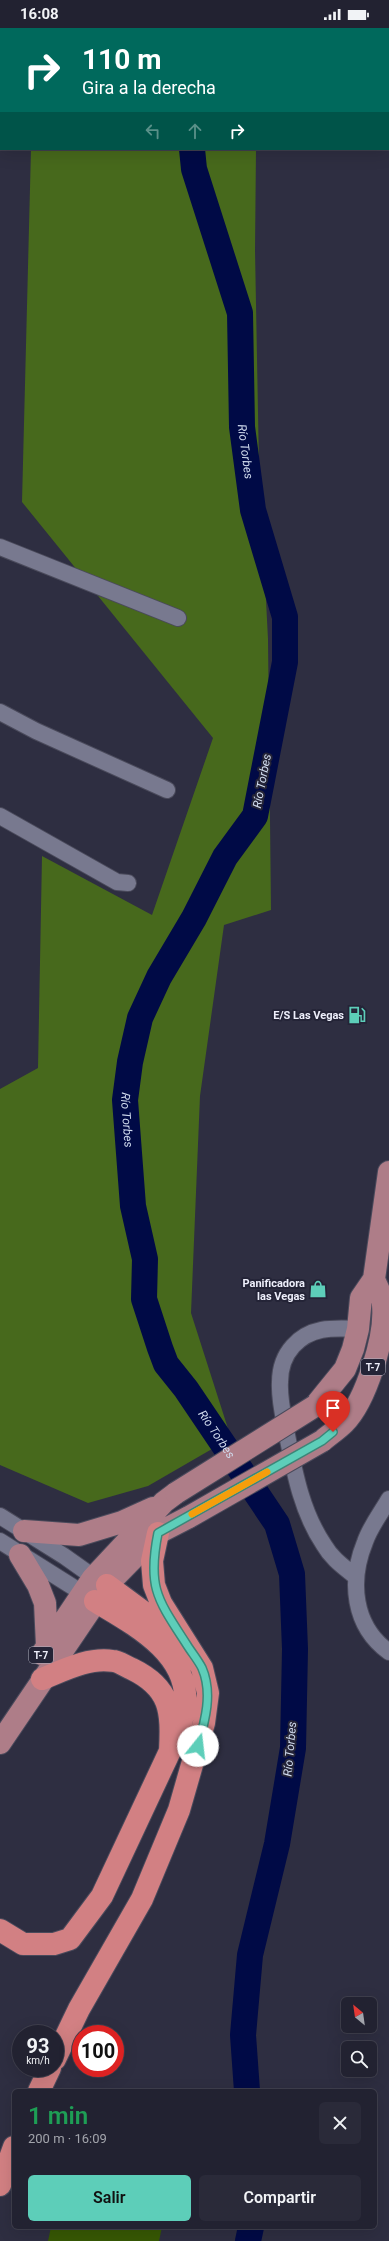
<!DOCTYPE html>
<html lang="es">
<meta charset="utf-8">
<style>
:root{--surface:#222231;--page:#2a2a39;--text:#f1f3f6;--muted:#a2a4ab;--line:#3f3f4d;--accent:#5dceb9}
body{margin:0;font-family:Roboto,sans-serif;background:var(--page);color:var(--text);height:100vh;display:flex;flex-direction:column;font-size:15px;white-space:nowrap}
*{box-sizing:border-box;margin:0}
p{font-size:13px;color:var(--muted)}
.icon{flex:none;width:22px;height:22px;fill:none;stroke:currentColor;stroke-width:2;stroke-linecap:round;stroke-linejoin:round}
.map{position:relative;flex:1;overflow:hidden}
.panel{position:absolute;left:12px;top:2061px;width:365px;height:140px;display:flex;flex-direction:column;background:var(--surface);border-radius:6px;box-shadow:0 4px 16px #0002,0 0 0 1px var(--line)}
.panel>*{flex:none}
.guide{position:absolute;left:0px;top:0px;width:389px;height:122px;box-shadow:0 4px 16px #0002,0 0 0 1px var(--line);background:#00695c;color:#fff;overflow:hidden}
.needle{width:26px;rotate:331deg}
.controls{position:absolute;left:341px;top:1969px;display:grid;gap:8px}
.controls a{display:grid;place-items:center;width:36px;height:36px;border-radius:6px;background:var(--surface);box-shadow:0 4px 16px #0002,0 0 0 1px var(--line);font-size:20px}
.speed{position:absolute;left:12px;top:1997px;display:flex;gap:8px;font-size:20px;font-weight:700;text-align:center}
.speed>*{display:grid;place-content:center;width:52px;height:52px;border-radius:50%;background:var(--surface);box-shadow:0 4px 16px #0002,0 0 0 1px var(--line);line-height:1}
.speed small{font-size:10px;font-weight:400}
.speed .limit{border:6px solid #d22;background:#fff;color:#111}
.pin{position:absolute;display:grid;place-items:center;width:34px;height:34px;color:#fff;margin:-41px -17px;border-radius:50% 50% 50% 0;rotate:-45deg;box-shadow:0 0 4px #0007}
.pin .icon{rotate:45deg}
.me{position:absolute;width:44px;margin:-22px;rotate:16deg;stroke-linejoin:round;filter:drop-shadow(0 0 3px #0008)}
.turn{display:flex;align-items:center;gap:14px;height:84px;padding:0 16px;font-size:18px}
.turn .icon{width:52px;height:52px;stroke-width:2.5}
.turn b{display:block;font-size:28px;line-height:34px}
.lanes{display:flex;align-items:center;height:38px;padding:0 16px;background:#0003;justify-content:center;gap:20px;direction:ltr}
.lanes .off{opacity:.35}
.round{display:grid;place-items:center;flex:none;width:42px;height:42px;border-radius:6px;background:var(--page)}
.summary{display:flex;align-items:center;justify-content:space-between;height:68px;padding:0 16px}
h1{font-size:24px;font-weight:600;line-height:30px;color:#1e9e55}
.button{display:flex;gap:8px;margin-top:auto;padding:8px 16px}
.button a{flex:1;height:46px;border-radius:6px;background:var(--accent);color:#111;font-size:16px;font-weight:600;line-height:46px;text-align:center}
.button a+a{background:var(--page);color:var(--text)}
.status{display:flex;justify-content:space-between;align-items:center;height:28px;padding:0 20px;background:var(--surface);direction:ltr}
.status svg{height:11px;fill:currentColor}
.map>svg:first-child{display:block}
.green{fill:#375804}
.forest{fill:#47691c}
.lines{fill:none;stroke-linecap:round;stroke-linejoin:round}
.river{stroke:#000a46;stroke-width:26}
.street-casing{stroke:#4a4a5b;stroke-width:18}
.primary-casing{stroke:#4a4a5b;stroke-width:24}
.highway-casing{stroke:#4a4a5b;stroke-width:24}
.street{stroke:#78798f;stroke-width:16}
.primary{stroke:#ae7d88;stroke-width:22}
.highway{stroke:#d28083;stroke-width:22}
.primary-bridge-casing{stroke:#4a4a5b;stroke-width:24;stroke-linecap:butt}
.primary-bridge{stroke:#ae7d88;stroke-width:22}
.route-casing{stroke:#3c8678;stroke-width:10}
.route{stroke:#5dceb9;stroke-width:7}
.slow{stroke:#f59e0b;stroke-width:7}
.labels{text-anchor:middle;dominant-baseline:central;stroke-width:4;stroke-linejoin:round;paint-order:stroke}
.shield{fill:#242437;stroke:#b1b2c0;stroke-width:1}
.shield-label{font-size:10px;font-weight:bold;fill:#eeeffb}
.poi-label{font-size:11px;font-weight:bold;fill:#eeeffb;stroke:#242437;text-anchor:end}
.water-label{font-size:12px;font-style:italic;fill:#d0dbee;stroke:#242437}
</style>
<div class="status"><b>16:08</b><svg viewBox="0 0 49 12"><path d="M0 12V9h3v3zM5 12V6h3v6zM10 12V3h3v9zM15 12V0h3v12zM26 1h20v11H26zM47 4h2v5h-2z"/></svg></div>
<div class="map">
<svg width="389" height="2213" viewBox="0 0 389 2213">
<rect width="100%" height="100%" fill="#2e2e41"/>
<path class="green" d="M51,2199H162L159,2213H48Z"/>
<path class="forest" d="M33,0H258L33,1Z
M31,121H256L255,222L259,438L268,611L271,882L224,897L200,1068L191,1285L231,1410L148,1458L88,1475L0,1437V1061L38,1040L42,828L152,887L213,710L22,474Z"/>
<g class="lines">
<g class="river">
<path d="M186,1L187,0"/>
<path id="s1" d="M192,121L194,141L240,285L242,399L253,482L285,589V634L255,788L225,829L194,890L159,949L140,990L130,1034L125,1072L133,1178L145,1231L144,1271L160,1320L166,1336L186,1361L277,1496L292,1546L295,1621L293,1720L277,1816L250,1927L243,2007L247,2063"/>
<path d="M248,2213L251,2199"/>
</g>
<g class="street-casing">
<path id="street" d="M388,11H389
M0,519L178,590
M0,684L36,703L167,762
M0,788L117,854L128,855
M389,1471C381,1485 370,1499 365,1514C349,1553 353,1598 389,1624
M0,1488L64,1528L102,1555
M0,1513L92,1571
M356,1549C344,1539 332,1531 324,1517C301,1483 294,1442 286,1402C283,1387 279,1370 280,1354C280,1341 284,1328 293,1318C311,1298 334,1300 358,1301"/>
</g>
<g class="primary-casing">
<path id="primary" d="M315,1378L345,1341L353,1321L358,1301L361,1270L374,1251L389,1144
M322,1413C329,1407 337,1402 344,1395C366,1373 386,1308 383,1277C383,1269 377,1259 374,1251
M24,1503L79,1507L122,1494L153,1480
M20,1527L38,1557L45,1575L47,1618
M42,1626L93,1550L164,1474L176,1465
M0,1715L107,1557L158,1505L189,1489"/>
</g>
<g class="highway-casing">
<path id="highway" d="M107,1557L176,1608
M95,1573C133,1596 190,1625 185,1677C184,1690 179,1701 174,1712
M0,1902L23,1916H54L70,1911L102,1868L170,1723C172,1683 171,1660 132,1641C126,1639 119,1633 113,1633C89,1629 64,1642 42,1651
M55,2031L79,1981L142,1871L179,1782L204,1695L208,1665L202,1640L161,1575L154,1557L152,1533L158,1505
M39,2063L50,2040
M0,2157L14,2119"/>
</g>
<use href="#street" class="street"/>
<use href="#primary" class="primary"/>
<use href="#highway" class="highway"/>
<g class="primary-bridge-casing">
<path id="primary-bridge" d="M176,1465L315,1378
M189,1489L322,1413"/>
</g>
<use href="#primary-bridge" class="primary-bridge"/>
</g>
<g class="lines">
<g class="route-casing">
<path id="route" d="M198,1718C205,1693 213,1665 202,1640C198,1632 192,1625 187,1617C158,1572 147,1560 158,1505L322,1413L333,1404"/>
</g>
<use href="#route" class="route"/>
<path class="slow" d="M192,1486L267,1444"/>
</g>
<defs>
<g id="fuel-bare" transform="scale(1.38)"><path d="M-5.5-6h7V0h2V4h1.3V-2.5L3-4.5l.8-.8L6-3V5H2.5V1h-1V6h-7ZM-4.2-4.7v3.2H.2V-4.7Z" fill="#5dceb9" stroke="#242437" stroke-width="2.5" paint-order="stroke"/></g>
<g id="shop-bare" transform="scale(1.38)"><path d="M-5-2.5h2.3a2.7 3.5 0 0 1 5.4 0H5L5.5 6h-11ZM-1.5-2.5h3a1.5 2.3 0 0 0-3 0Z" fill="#5dceb9" stroke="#242437" stroke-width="2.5" paint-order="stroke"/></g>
</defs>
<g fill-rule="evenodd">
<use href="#fuel-bare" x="357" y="987"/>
<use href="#shop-bare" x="318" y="1261"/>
</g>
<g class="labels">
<g class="shield">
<rect x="361" y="1331" width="24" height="16" rx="3"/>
<rect x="29" y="1619" width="24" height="16" rx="3"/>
</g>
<g class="shield-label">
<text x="373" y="1339">T-7</text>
<text x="41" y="1627">T-7</text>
</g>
<g class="poi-label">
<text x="344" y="987">E/S Las Vegas</text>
<text x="305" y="1255">Panificadora<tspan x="305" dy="13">las Vegas</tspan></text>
</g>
<g class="water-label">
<text stroke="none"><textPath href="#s1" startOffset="310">Río Torbes</textPath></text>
<text transform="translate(262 753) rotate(-79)">Río Torbes</text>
<text stroke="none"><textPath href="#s1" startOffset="1019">Río Torbes</textPath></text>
<text stroke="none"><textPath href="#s1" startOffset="1355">Río Torbes</textPath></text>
<text transform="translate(290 1721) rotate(-85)">Río Torbes</text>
</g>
</g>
</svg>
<div class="controls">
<a><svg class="needle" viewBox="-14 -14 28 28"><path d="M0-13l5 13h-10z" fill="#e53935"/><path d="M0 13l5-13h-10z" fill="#a2a4ab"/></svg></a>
<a><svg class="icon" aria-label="search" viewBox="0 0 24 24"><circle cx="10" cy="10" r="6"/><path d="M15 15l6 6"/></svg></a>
</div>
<div class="speed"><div>93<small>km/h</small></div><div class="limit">100</div></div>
<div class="pin" style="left:333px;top:1404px;background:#d93025"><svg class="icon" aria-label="arrive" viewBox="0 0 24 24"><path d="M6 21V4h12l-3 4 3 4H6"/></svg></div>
<svg class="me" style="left:198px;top:1718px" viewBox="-20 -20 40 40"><circle r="19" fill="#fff"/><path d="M0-13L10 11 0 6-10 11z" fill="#5dceb9"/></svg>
<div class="guide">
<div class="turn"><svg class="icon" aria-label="right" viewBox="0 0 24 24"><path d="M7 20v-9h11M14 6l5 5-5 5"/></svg><div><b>110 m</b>Gira a la derecha</div></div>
<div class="lanes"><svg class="icon off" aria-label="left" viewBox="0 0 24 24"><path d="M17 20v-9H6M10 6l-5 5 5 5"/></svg><svg class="icon off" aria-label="ahead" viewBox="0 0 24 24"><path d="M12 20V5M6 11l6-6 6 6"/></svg><svg class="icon" aria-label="right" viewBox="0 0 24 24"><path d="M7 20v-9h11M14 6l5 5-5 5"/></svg></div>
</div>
<section class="panel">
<div class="summary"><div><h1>1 min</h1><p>200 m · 16:09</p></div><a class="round"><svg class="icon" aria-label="close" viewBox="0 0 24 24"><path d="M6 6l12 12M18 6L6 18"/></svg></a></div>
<div class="button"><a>Salir</a><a>Compartir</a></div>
</section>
</div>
